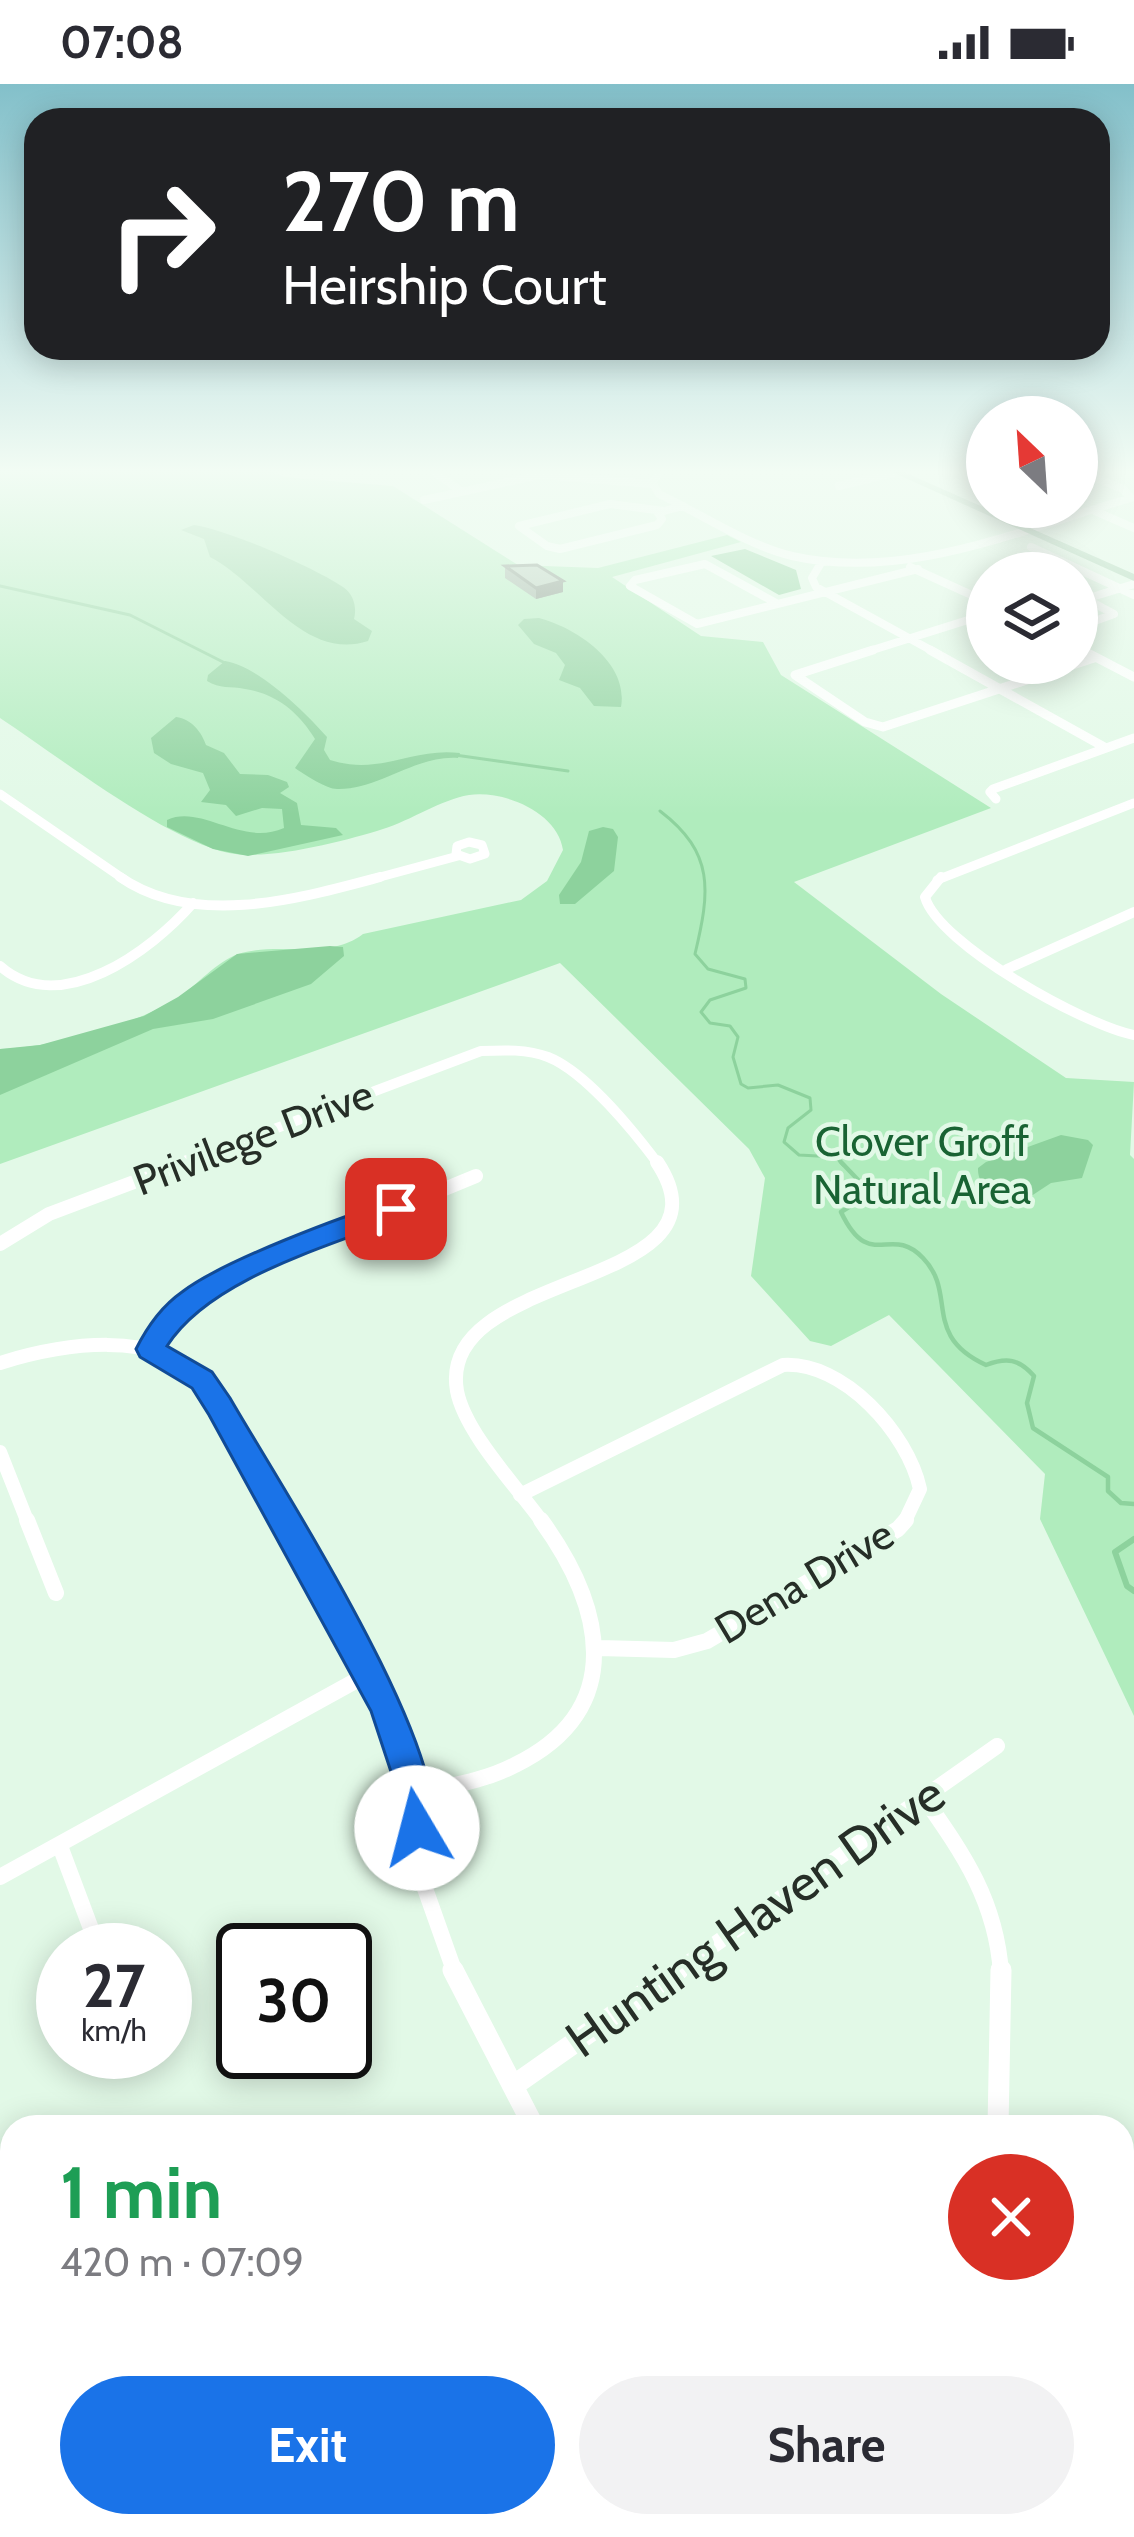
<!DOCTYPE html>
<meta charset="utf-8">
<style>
:root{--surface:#fff;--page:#f2f2f3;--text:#2b2b33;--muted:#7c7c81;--accent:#1a73e8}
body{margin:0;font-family:Cabin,sans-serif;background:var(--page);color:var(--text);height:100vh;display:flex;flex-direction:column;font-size:45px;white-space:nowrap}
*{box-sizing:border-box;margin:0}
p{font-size:39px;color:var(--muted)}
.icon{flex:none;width:66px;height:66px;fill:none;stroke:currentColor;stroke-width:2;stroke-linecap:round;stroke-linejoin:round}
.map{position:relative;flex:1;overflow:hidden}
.panel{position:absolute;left:0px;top:2031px;width:1134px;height:423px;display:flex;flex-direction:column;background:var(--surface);border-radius:36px 36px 0 0;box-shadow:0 6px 30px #0003}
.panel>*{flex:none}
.top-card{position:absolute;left:24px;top:24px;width:1086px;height:252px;border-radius:36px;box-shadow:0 6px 30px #0003;background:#202124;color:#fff;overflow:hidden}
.needle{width:78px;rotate:335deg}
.tools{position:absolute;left:966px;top:312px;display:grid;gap:24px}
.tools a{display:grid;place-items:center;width:132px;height:132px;border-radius:50%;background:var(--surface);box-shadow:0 6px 30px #0003;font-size:60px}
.speed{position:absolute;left:36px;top:1839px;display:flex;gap:24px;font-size:60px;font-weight:700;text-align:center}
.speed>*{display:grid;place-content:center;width:156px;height:156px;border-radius:50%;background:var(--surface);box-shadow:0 6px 30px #0003;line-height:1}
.speed small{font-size:30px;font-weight:400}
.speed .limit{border:6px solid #111;border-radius:18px;background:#fff;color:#111}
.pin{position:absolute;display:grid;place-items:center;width:102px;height:102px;color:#fff;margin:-51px;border-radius:24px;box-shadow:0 6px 18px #0006}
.me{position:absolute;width:132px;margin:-66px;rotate:352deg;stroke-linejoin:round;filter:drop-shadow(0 0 9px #0008)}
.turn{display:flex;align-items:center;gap:42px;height:252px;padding:0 60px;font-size:54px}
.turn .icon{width:156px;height:156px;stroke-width:2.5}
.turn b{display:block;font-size:84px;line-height:102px}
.round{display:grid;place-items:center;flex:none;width:126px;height:126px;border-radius:63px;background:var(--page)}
.summary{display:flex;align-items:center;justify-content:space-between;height:204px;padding:0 60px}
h1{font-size:72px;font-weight:800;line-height:90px;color:#1e9e55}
.action{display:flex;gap:24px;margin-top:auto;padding:24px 60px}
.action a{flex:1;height:138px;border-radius:72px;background:var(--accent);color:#fff;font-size:48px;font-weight:800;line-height:138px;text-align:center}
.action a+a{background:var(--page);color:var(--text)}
.status{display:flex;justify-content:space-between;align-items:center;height:84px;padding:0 60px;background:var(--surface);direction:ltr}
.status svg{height:33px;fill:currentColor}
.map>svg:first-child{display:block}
.green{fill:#b0ecbd}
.water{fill:#8dd29d}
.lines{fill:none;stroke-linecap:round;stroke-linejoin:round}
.stream-far2{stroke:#8dd29d;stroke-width:3}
.stream-far1{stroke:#8dd29d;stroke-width:4.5}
.stream{stroke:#8dd29d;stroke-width:6}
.minor-far5{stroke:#fff;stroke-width:8}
.minor-far4{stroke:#fff;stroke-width:9}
.minor-far3{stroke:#fff;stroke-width:10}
.minor-far2{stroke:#fff;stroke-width:14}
.minor-far1{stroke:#fff;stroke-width:16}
.minor{stroke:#fff;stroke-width:21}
.primary{fill:#9dcba9;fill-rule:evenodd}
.wall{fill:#99ac9d}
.shaded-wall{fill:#7d8c7f}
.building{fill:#b2c8b6;stroke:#7d8c7f;stroke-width:3}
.route{fill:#1a73e8;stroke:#114b97;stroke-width:3}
.labels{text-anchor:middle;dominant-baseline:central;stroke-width:9;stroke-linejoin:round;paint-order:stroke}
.street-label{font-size:42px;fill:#262e27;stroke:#e2f9e7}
.park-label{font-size:42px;fill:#196333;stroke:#e2f9e7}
.near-street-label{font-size:51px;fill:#262e27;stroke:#e2f9e7}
</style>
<div class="status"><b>07:08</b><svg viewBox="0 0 49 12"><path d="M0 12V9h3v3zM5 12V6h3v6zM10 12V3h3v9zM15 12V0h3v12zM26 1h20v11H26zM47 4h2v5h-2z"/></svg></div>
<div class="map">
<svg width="1134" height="2453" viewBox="0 0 1134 2453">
<rect width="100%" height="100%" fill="#e2f9e7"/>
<path class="green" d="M0,388H280L277,389L284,393L393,402L518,481L598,484L727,451L741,458L612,493L701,552L763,558L781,591L991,724L794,798L941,910L1066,994L1134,998L1130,1071L1134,1075V1632L1040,1435L1045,1390L889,1231L831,1262L810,1257L751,1192L765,1094L749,1065L560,879L0,1080V965C51,964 135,941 178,914C197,901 216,878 238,870C279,857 328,877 363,850L521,816L547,797L563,766C558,729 505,706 469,711C440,716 412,736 383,745C345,757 268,777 229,769C165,756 58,672 0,634Z"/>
<path class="water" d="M194,441C228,446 313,483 343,503C354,510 357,524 354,535L372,547L368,557C303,578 261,499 210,473L204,455L181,446Z
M745,465L796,486L801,505L779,511L711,472Z
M539,534C577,544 629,579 621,623L594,622L580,604L559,596L565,581L556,569L534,560L518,541L524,535Z
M225,577C258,582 305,628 327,653L324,666L330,676C381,692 412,663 460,669L458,674C415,671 379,706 337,705C327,705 305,691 295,684L315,655C299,629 277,610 245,605C230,602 220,605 207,597L208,591Z
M176,633C192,635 202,649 206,661L224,669L240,690L268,691L287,698L289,703L280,709L297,719L301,741L336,744L343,751L248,772L213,765L167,743V736C202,720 241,763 284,744L282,725L262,724L236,732L226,721L201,718L210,706L203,689L171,680L154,669L151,654Z
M603,743L613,745L618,753L614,787L575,820H560L559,811L581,778L589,747Z
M330,862L343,863L344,872L311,900L213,935L153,945L0,1011V965L40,961L144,932L178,913L237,870Z
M1061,1051L1088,1056L1093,1061L1082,1094L1051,1099L1013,1124C996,1120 977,1102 978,1084L986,1078Z"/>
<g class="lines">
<path class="stream-far2" d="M0,502L130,531L225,579
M455,671L568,687
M660,727C715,769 710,807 695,870L708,885L745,895L746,904L710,916L701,928L710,939L730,942L738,953L733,973L741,1000L748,1004L778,1001L810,1014L811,1026L788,1044L784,1058L799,1071L836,1073L843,1081"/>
<path class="stream-far1" d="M841,1078L862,1100L863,1114L841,1128C870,1189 890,1139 923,1174C958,1210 921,1251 986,1281C1007,1273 1019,1275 1034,1292L1027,1319L1033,1344L1108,1393V1407L1121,1419L1134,1420"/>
<path class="stream" d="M1134,1455L1115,1468L1127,1502L1134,1507"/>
<path class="minor-far5" d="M434,388L461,407
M660,388L652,398L659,410C701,430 747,461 792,472C906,498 1022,445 1131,414L1123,405L1081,388
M839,402L897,388
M424,416L540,391L652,400
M656,426L662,435L657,441L560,465L547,462L519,442L610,420L664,427L683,422
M1095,427L1134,444
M1031,463L1134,511
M821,479L812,494L816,503L936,569
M910,483L987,518
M997,489L1015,484L1029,489
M1082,516L1134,500
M776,519L705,480L635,496L630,502L697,540L918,485
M1077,534L1092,538L1114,530L1086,515
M1077,564L1088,569
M863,569L987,530"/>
<path class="minor-far4" d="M873,566L795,591L865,638L883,643L1094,574
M930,566L1106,664
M1082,566L1134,593
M0,710L125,796
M996,715L990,708L993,705L1134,654
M469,758L482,761L485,770L470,775L456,770L457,762Z
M369,796L458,772
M937,796L1134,719"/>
<path class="minor-far3" d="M120,793C195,845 301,814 380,793
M941,793L925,813C938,860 1086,942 1134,951
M0,882C60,935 151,867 193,819
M1007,885L1134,828
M179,1081L481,967C504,966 527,965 548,973C586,988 635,1049 659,1081"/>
<path class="minor-far2" d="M0,1160L49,1130L187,1078
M150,1265L167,1239L193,1214L236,1191L476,1092
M0,1279C58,1261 160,1242 204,1299C235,1340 257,1394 283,1439
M0,1368L28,1439
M520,1411L783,1281C843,1277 908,1349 920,1405L904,1439
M543,1439C518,1404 465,1349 457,1307C435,1183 743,1207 657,1078"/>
<path class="minor-far1" d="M27,1436L56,1509
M281,1436L386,1621L416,1709L422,1796L455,1889
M599,1564L674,1566L707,1557L898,1445L906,1436
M416,1709C449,1702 485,1697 515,1681C630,1625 602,1520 541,1436
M924,1714C964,1771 996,1817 1001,1889
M60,1762L99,1866
M0,1793L368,1590
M674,1889L997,1662"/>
<path class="minor" d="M453,1886L534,2043
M513,2002L678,1886
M998,2043L1001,1886
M0,2368L12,2360
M738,2442L746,2453
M513,2453L527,2442
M892,2453L897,2442"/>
<path class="primary" d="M892,388H904L1134,490V497Z"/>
</g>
<path class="wall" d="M505,482L563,497V508L536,515L505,494Z"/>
<path class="shaded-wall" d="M563,497V508L536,515V504Z"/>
<path class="building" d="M537,481L563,497L536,504L505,482Z"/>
<linearGradient id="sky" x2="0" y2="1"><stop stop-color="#83c0ca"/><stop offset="0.53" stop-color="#f2fcf4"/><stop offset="1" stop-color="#f2fcf4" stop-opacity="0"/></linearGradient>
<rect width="1134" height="731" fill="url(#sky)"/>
<path class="route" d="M396,1116L405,1118L409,1125L405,1132C332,1162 211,1193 167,1262L212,1288L230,1314C275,1393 462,1679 430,1757L417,1763L404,1757L398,1709L371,1627L209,1331L192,1304L140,1273L136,1265C147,1243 162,1222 182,1208C222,1177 345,1131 396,1116Z"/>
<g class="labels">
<g class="street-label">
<text transform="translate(253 1053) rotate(-21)">Privilege Drive</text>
<text transform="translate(804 1497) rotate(-31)">Dena Drive</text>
</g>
<g class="park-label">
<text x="922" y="1057">Clover Groff<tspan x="922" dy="48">Natural Area</tspan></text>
</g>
<g class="near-street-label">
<text transform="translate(755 1832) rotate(-35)">Hunting Haven Drive</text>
</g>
</g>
</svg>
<div class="tools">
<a><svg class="needle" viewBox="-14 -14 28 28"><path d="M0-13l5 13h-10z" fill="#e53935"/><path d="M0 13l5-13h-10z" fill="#7c7c81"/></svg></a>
<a><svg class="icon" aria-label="layers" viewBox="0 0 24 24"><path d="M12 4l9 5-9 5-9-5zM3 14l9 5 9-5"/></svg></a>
</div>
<div class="speed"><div>27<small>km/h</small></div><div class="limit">30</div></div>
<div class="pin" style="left:396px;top:1125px;background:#d93025"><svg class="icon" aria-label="arrive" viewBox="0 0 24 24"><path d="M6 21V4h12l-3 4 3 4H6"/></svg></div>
<svg class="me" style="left:417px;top:1744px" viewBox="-20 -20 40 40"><circle r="19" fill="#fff"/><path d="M0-13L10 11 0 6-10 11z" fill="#1a73e8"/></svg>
<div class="top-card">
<div class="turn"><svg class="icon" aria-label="right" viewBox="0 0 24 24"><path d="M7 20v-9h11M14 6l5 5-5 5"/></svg><div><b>270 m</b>Heirship Court</div></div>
</div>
<section class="panel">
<div class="summary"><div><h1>1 min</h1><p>420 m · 07:09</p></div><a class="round" style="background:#d93025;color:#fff"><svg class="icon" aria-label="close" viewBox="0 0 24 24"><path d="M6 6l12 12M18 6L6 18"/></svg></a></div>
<div class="action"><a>Exit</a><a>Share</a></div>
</section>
</div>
